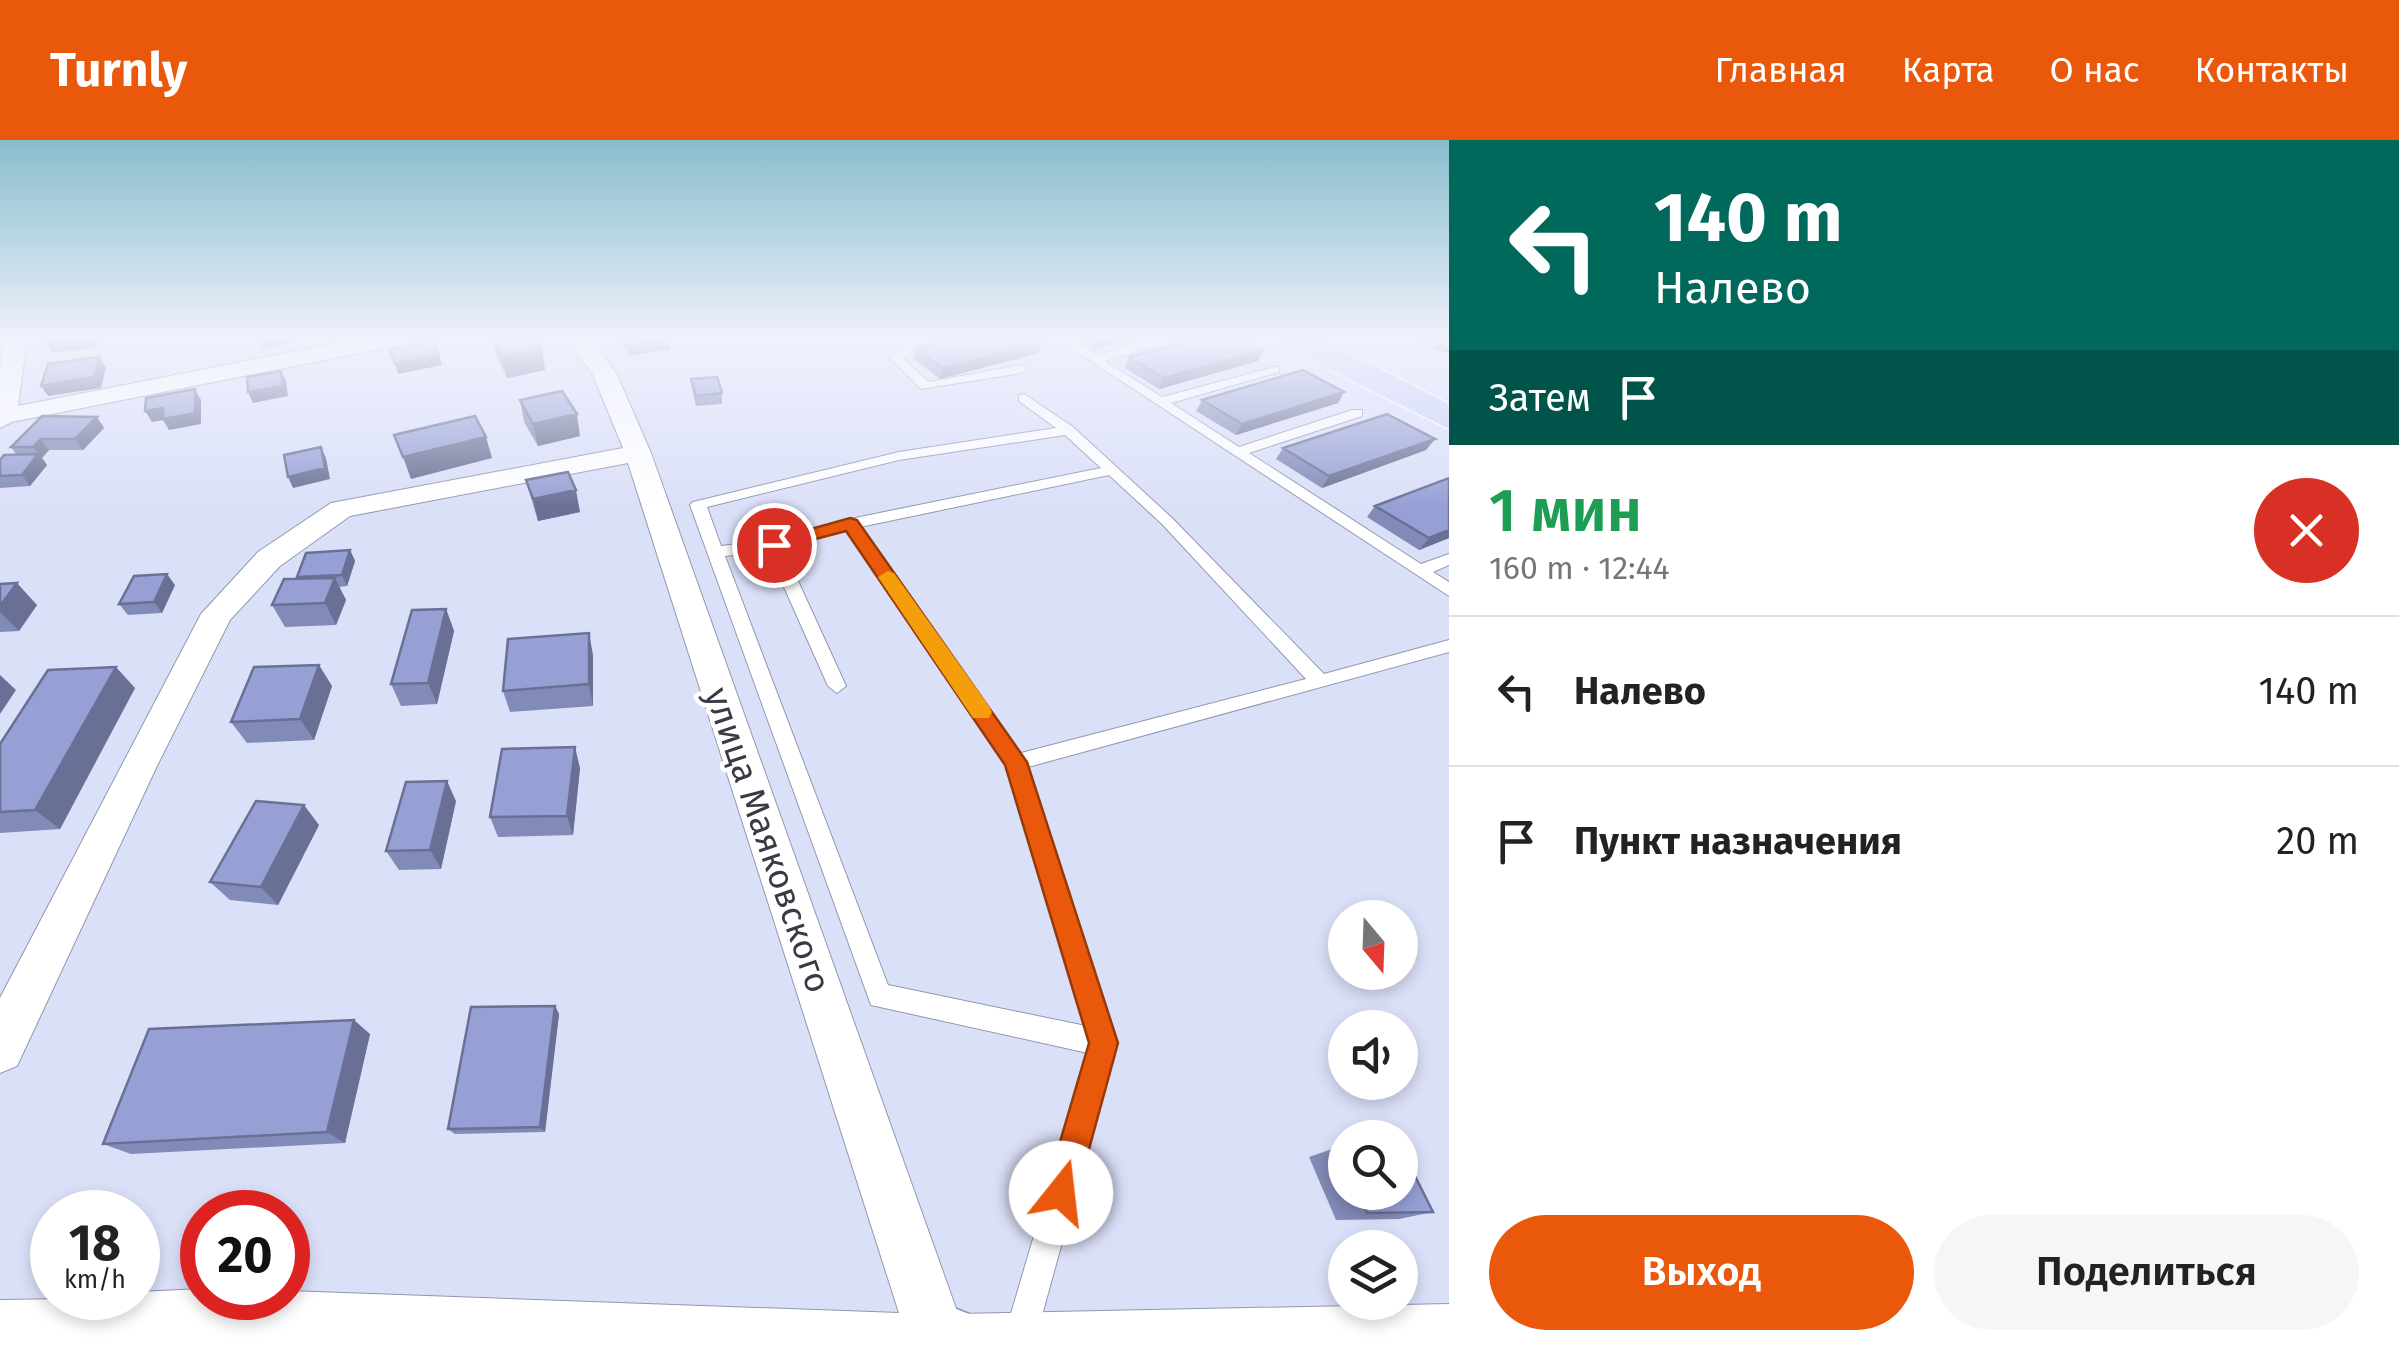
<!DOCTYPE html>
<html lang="ru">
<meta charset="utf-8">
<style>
:root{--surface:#fff;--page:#f6f6f6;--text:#222;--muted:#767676;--line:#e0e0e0;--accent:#ea580c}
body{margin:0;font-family:"Fira Sans",sans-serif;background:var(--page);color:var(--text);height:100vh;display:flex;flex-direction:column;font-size:38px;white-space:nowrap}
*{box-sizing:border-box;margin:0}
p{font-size:32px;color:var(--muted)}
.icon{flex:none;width:55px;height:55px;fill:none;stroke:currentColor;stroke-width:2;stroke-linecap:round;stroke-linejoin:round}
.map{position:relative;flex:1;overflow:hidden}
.sheet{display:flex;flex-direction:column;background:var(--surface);width:950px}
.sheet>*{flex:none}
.banner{background:#00695c;color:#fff;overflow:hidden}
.needle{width:65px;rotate:161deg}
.controls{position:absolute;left:1328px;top:760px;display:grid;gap:20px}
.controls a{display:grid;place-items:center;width:90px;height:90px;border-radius:50%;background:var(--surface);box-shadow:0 5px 15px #0003;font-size:50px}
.speed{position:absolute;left:30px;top:1050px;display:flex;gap:20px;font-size:50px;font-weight:700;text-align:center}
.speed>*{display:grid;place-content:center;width:130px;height:130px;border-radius:50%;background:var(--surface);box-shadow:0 5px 15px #0003;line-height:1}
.speed small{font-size:25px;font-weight:400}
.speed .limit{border:15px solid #d22;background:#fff;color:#111}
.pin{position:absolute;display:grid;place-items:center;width:85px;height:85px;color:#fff;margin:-42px;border:5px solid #fff;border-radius:50%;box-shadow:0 2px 10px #0007}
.me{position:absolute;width:110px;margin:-55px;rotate:16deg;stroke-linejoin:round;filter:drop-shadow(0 0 8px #0008)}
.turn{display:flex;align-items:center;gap:35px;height:210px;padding:0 40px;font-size:45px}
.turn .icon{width:130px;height:130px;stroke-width:2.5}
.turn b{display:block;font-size:70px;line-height:85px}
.then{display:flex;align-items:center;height:95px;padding:0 40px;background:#0003;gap:20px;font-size:38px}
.round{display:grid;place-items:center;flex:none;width:105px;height:105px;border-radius:52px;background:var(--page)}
.summary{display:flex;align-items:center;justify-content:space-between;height:170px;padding:0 40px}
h1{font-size:60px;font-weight:600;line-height:75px;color:#1e9e55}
.primary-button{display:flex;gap:20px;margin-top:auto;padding:20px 40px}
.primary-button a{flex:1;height:115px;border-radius:60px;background:var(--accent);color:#fff;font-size:40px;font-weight:600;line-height:115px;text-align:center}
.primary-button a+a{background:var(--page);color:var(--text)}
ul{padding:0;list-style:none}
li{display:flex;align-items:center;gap:30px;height:150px;padding:0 40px;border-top:2px solid var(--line)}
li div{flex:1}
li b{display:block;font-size:38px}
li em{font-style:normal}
header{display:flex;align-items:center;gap:60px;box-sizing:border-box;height:140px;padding:0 50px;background:var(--accent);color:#fff}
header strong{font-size:48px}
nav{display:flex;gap:55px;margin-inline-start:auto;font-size:35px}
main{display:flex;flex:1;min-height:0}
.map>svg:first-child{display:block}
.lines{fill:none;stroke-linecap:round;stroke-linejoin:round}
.lane-casing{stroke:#9397ae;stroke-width:2}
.street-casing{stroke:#9397ae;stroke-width:2}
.secondary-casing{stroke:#9397ae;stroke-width:3}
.primary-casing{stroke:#fff;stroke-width:3}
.lane{fill:#fff;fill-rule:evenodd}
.street{fill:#fff;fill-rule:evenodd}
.secondary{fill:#fff;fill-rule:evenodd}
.primary{fill:#cad1fb;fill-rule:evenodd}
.rail-casing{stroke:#5e616e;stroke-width:8}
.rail{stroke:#fff;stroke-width:5;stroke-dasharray:15;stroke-linecap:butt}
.wall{fill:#828ab7}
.shaded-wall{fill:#6a7095}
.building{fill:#97a0d5;stroke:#6a7095;stroke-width:2.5}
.route{fill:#ea580c;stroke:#983908;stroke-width:2.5}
.slow{fill:#f59e0b}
.labels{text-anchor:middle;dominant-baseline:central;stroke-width:9;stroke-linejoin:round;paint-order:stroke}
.street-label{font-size:35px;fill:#383a44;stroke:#fff}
</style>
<header>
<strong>Turnly</strong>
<nav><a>Главная</a><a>Карта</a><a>О нас</a><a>Контакты</a></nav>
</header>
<main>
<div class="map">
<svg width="1449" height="1210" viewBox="0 0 1449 1210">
<rect width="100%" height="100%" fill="#dbe0f9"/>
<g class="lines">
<g class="lane-casing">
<path id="lane" d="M910,198H924L903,218L929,242L1021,225L1027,229L1021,233L921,249L890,218Z
M1056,198H1071L1097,215L1157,198H1178L1105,221L1162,257L1279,226V232L1171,263L1239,307L1352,270H1362V276L1249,313L1421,424L1449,414V425L1433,432L1449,442V456Z
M1024,254L1073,287L1172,378L1324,534L1449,500V512L1028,627L1117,903L1036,1197L1031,1208H1009L1004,1197L1088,913L871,865L690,365L693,362L899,312L1056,288L1019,261V255ZM1065,295L1101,328L850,379L774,400L721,406L707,367L899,320ZM1109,335L1162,384L1306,539L1021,613L860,387ZM846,390L1007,625L1086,886L888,845L725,416L768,411L828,546L837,553L846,546L783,408Z"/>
</g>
<g class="street-casing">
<path id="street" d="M5,198H27L18,266L363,198H411L400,205L12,282L0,288V226Z
M568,198H591L617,235L651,313L958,1174L1449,1164V1210H0V1160L138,1158V1152L202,1149V1158H288V1151L899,1173L628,323L350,376L280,426L230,480L156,628L17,926L0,933V858L201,474L258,412L331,363L623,308L593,235Z"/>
</g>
<g class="secondary-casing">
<path id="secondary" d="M939,1162L969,1174L982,1210H898L909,1174Z"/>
</g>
<g class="primary-casing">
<path id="primary" d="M1277,198H1319L1449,264V289L1281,205Z"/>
</g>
<use href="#lane" class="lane"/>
<use href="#street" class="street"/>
<use href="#secondary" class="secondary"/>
<use href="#primary" class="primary"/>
<g class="rail-casing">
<path id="rail" d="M1424,198L1449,210"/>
</g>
<use href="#rail" class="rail"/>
</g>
<path class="wall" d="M489,198H535L542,209L545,230L507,238Z
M619,198H669L670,209L630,216Z
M1077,198H1136L1094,209Z
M1042,203L1039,213L940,239L914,219L916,208Z
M1263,210L1258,221L1159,249L1125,228L1129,217Z
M691,239L722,253V264L696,266L692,249Z
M1344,252L1338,263L1236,295L1196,271L1202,260Z
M520,260L580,296L538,306L524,282Z
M97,277L104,288L83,310H49L42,318L47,325L30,346L0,348V320L17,315L11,307Z
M1283,308L1426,310L1322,348L1276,319Z
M1449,338V398L1419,410L1367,377L1375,366Z
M526,340L580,372L538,381Z
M350,410L355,421L347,446L339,447L346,460L336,485L285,487L272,465L298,439L297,437Z
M0,444L37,465L19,491L0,492Z
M175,445L162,473L128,475L119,464Z
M446,469L454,491L437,564L401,566L391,544Z
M593,515V566L510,572L503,551Z
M332,546L314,600L247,603L231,582Z
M135,548L60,689L0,693V604Z
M580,628L573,695L498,697L490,677Z
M456,661L441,729L399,730L386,711Z
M319,685L278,765L230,760L210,742Z
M555,866L559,874L545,992L455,994L448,989Z
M370,894L345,1003L131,1014L103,1004Z
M1338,1007H1345V1052H1400L1433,1072L1399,1079L1336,1080L1309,1017Z"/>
<path class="shaded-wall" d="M75,198H100L97,207L53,213L46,203Z
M258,198H291V204L262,208Z
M1101,198H1136L1094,209L1098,199Z
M669,199L670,209L630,216V206Z
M1042,203L1039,213L940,239L942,228Z
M542,209L545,230L507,238L502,217Z
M1263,210L1258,221L1159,249L1164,238Z
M439,214L442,225L398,234L395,224Z
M99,217L106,227L101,248L48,256L41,246Z
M281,231L286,241L288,256L253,263L248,252Z
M195,249L201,260V284L169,290L163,280L152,282L145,271Z
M1344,252L1338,263L1236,295L1242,284Z
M577,274L580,296L538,306L533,284Z
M97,277L104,288L83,310L75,299Z
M486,297L492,318L411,339L403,317Z
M41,299L49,310L42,318L47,325L30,346L22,335L38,314L33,307Z
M1435,299L1426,310L1322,348L1329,336Z
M321,307L326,318L330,339L293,348L288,337Z
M576,350L580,372L538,381L533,359Z
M1449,390V398L1419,410L1429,398Z
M350,410L355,421L347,446L342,435Z
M167,434L175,445L162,473L154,462Z
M335,438L346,460L336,485L325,463Z
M17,443L37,465L19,491L0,472V466Z
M446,469L454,491L437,564L428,543Z
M589,493L593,515V566L589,544Z
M319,525L332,546L314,600L300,579Z
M116,527L135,548L60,689L35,670Z
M0,535L16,550L0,574Z
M575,607L580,628L573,695L567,676Z
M447,641L456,661L441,729L430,710Z
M304,665L319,685L278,765L261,747Z
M555,866L559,874L545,992L540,987Z
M354,880L370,894L345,1003L327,992Z"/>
<path class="building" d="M48,198H75L46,203Z
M493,198H535L542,209L502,217Z
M625,198H669V199L630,206Z
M956,198H1036L1042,203L942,228L916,208Z
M1198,198H1242L1263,210L1164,238L1129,217Z
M432,201L439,214L395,224L389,210Z
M99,217L94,237L41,246L48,224Z
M1303,230L1344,252L1242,284L1202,260Z
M281,231L283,246L248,252L247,237Z
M717,237L722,253L696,256L691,239Z
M195,249V273L163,279V268L145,271L146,258Z
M562,251L577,274L533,284L520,260Z
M1387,274L1435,299L1329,336L1283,308Z
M42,276L97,277L75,299H41L33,307H11Z
M475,276L486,297L403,317L394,295Z
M321,307L325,328L288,337L284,315Z
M38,314L22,335L0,336V320L4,315Z
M568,332L576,350L533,359L526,340Z
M1449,338V390L1429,398L1375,366Z
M350,410L342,435L297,437L306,413Z
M167,434L154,462L119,464L134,436Z
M335,438L325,463L272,465L284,439Z
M17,443L0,466V444Z
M446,469L428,543L391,544L412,470Z
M589,493V544L503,551L508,499Z
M319,525L300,579L231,582L254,527Z
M116,527L35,670L0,672V604L48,530Z
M575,607L567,676L490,677L502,609Z
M447,641L430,710L386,711L406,642Z
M256,661L304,665L261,747L210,742Z
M555,866L540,987L448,989L471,867Z
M354,880L327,992L103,1004L149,889Z
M1400,1006L1433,1072L1367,1073L1358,1052H1400Z
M1338,1007H1345V1024Z"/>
<linearGradient id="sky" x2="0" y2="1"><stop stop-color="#88bdcc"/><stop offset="0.54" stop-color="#eff1fc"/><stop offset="1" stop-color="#eff1fc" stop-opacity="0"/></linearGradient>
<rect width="1449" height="368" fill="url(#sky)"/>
<path class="route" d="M850,378L857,380L1027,622L1118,903L1077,1053L1073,1065L1061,1069L1049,1065L1045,1053L1089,903L1005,625L846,391L774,410L765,405L768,401Z"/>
<path class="slow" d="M888,431L894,433L989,566L992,572L989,578H973L878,437Z"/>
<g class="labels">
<g class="street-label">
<text transform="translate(768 700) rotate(71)">улица Маяковского</text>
</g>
</g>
</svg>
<div class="controls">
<a><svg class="needle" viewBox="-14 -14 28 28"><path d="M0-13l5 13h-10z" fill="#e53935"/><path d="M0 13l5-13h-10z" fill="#767676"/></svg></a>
<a><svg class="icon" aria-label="sound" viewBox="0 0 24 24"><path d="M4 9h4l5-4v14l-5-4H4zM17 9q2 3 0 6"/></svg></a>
<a><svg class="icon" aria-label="search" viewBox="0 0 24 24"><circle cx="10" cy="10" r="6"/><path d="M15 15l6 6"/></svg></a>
<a><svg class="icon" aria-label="layers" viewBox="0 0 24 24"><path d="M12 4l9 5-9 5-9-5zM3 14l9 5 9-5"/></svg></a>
</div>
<div class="speed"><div>18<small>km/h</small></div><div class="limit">20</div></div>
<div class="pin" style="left:774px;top:405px;background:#d93025"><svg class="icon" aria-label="arrive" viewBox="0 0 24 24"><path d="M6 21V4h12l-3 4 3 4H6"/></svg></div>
<svg class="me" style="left:1061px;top:1053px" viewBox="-20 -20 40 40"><circle r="19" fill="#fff"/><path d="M0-13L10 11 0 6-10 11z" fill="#ea580c"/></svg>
</div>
<section class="sheet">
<div class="banner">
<div class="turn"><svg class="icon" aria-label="left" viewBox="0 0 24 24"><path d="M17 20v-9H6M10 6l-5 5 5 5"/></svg><div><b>140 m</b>Налево</div></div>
<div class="then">Затем<svg class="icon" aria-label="arrive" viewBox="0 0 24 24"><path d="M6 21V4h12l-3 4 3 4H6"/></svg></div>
</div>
<div class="summary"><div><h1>1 мин</h1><p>160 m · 12:44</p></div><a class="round" style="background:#d93025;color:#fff"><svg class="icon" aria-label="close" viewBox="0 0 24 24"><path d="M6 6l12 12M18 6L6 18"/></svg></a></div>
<ul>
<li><svg class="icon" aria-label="left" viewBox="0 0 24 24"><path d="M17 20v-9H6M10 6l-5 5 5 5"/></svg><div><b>Налево</b></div><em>140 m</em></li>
<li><svg class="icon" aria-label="arrive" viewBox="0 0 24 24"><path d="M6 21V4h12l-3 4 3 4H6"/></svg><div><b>Пункт назначения</b></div><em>20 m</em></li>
</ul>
<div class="primary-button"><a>Выход</a><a>Поделиться</a></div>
</section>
</main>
